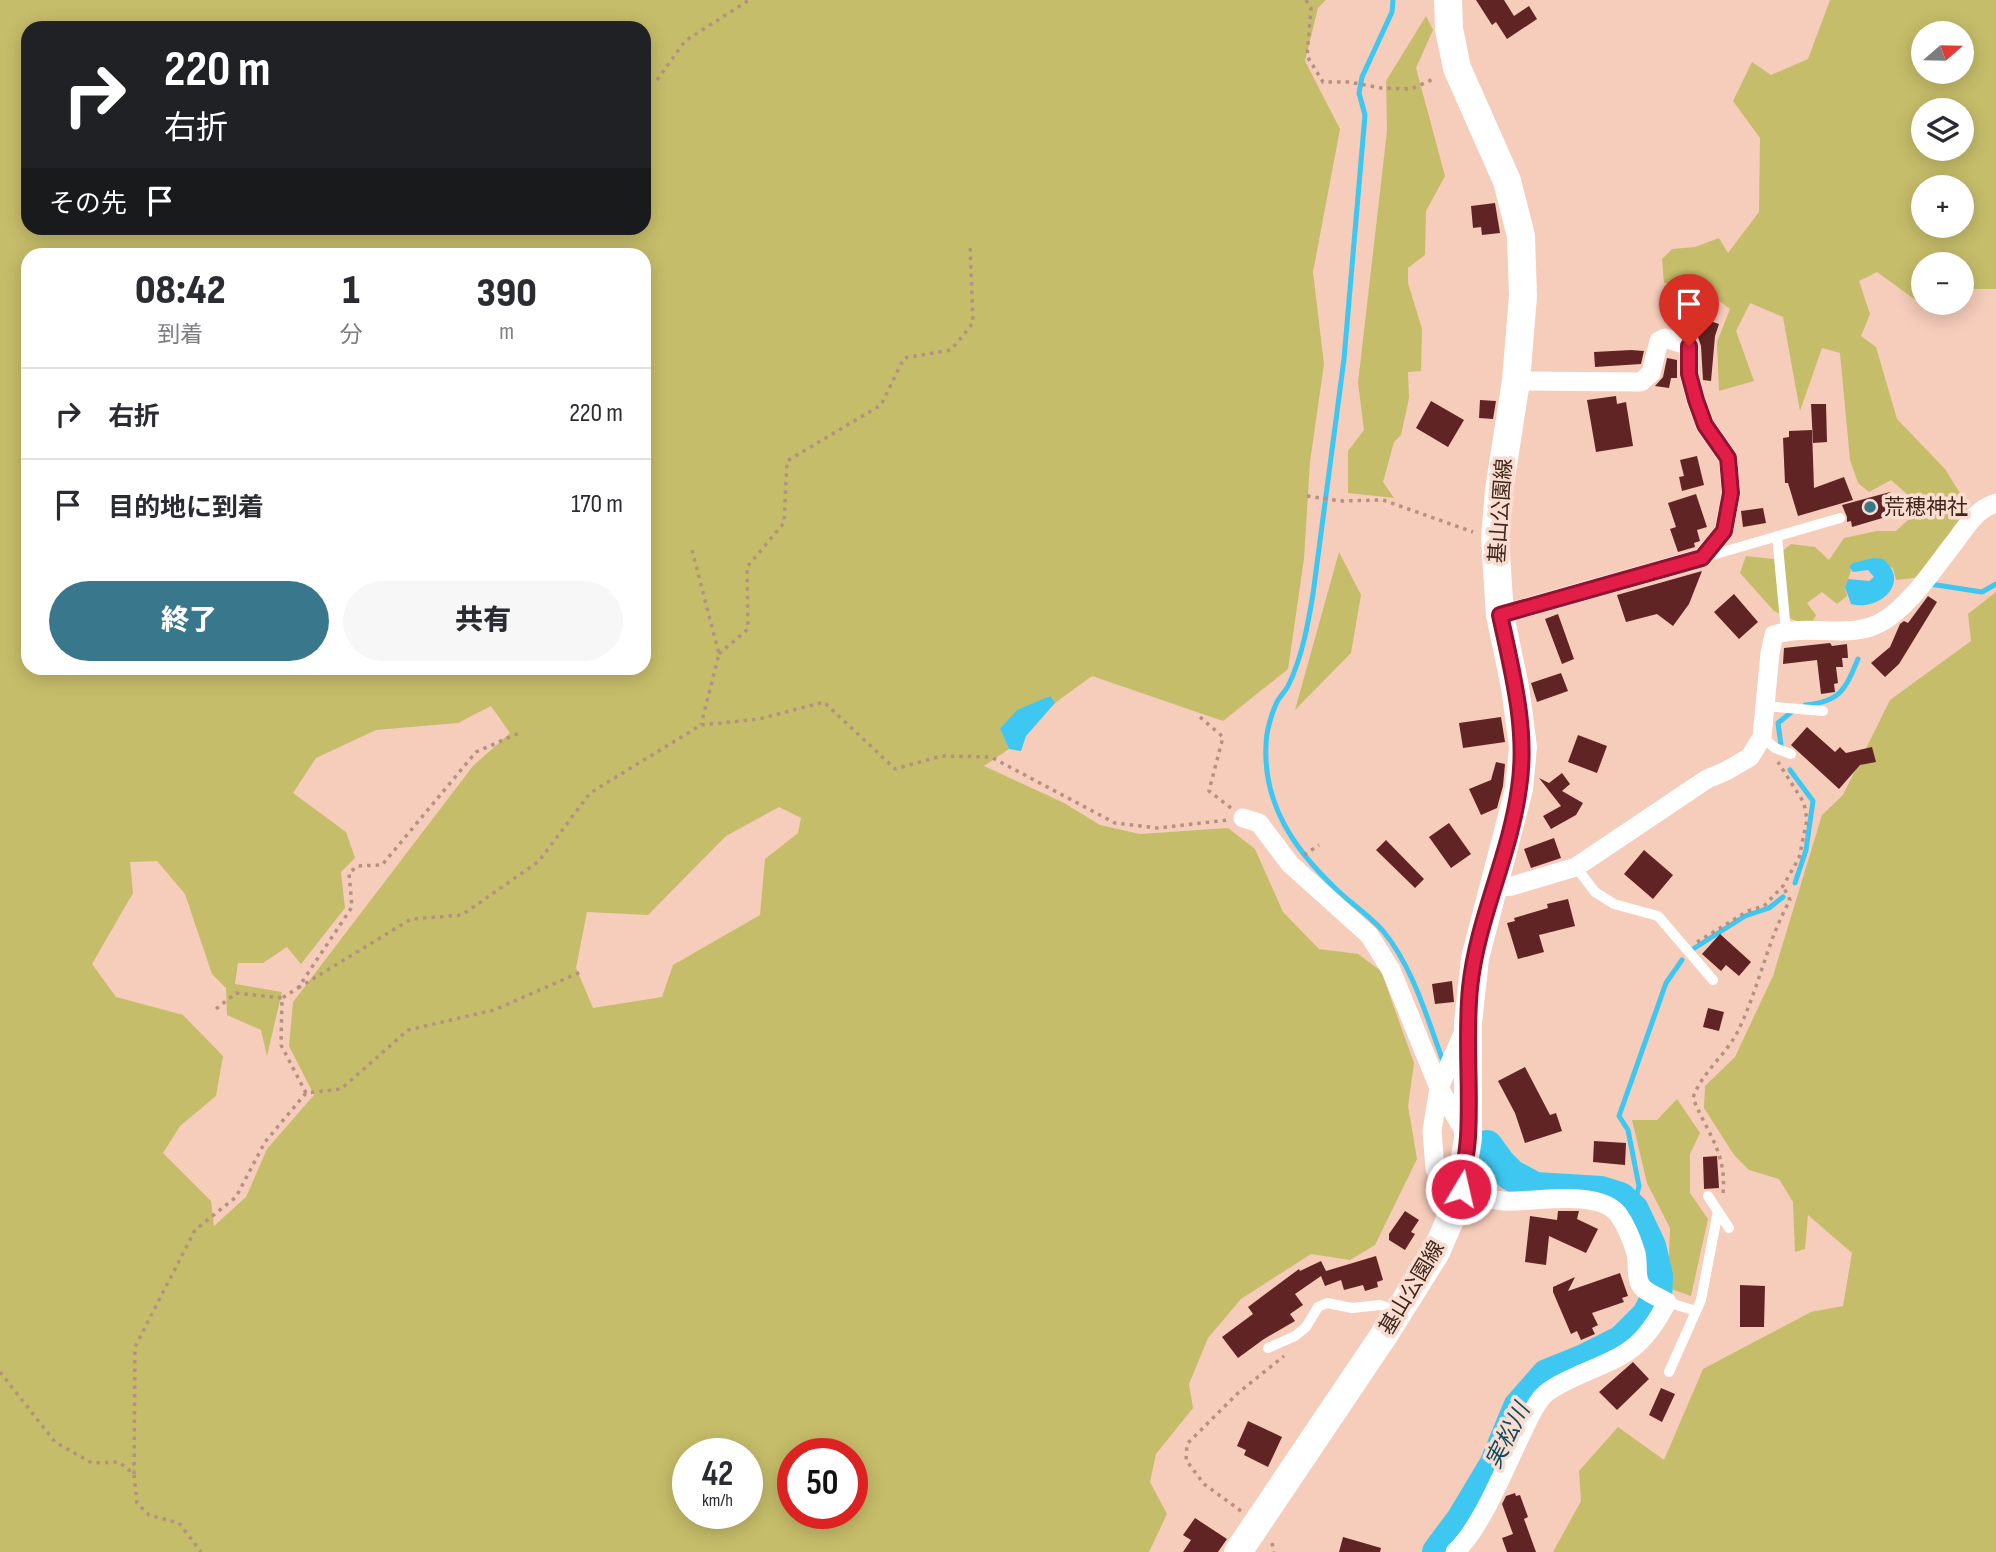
<!DOCTYPE html>
<html lang="ja">
<meta charset="utf-8">
<style>
:root{--surface:#fff;--page:#f7f7f7;--text:#2b2b33;--muted:#7c7c81;--line:#e1e1e2;--accent:#39778d}
body{margin:0;font-family:"Sofia Sans Condensed","Noto Sans JP",sans-serif;background:var(--page);color:var(--text);height:100vh;display:flex;flex-direction:column;font-size:26px;white-space:nowrap}
*{box-sizing:border-box;margin:0}
p{font-size:23px;color:var(--muted)}
.icon{flex:none;width:38px;height:38px;fill:none;stroke:currentColor;stroke-width:2;stroke-linecap:round;stroke-linejoin:round}
.map{position:relative;flex:1;overflow:hidden}
.sheet{position:absolute;left:21px;top:248px;width:630px;height:427px;display:flex;flex-direction:column;background:var(--surface);border-radius:21px;box-shadow:0 4px 18px #0003}
.sheet>*{flex:none}
.hud{position:absolute;left:21px;top:21px;width:630px;height:214px;border-radius:21px;box-shadow:0 4px 18px #0003;background:#202124;color:#fff;overflow:hidden}
.needle{width:46px;rotate:70deg}
.fabs{position:absolute;left:1911px;top:21px;display:grid;gap:14px}
.fabs a{display:grid;place-items:center;width:63px;height:63px;border-radius:50%;background:var(--surface);box-shadow:0 4px 18px #0003;font-size:35px}
.speed{position:absolute;left:672px;top:1438px;display:flex;gap:14px;font-size:35px;font-weight:700;text-align:center}
.speed>*{display:grid;place-content:center;width:91px;height:91px;border-radius:50%;background:var(--surface);box-shadow:0 4px 18px #0003;line-height:1}
.speed small{font-size:18px;font-weight:400}
.speed .limit{border:10px solid #d22;background:#fff;color:#111}
.pin{position:absolute;display:grid;place-items:center;width:60px;height:60px;color:#fff;margin:-72px -30px;border-radius:50% 50% 50% 0;rotate:-45deg;box-shadow:0 0 7px #0007}
.pin .icon{rotate:45deg}
.me{position:absolute;width:77px;margin:-38px;rotate:9deg;stroke-linejoin:round;filter:drop-shadow(0 0 5px #0008)}
.turn{display:flex;align-items:center;gap:24px;height:147px;padding:0 28px;font-size:32px}
.turn .icon{width:91px;height:91px;stroke-width:2.5}
.turn b{display:block;font-size:49px;line-height:60px}
.then{display:flex;align-items:center;height:66px;padding:0 28px;background:#0003;gap:14px;font-size:26px}
.eta{display:flex;justify-content:space-evenly;align-items:center;height:119px;text-align:center}
.eta b{font-size:42px;font-weight:800;line-height:49px}
.button{display:flex;gap:14px;margin-top:auto;padding:14px 28px}
.button a{flex:1;height:80px;border-radius:42px;background:var(--accent);color:#fff;font-size:28px;font-weight:800;line-height:80px;text-align:center}
.button a+a{background:var(--page);color:var(--text)}
ul{padding:0;list-style:none}
li{display:flex;align-items:center;gap:21px;height:91px;padding:0 28px;border-top:2px solid var(--line)}
li div{flex:1}
li b{display:block;font-size:26px}
li em{font-style:normal}
.map>svg:first-child{display:block}
.green{fill:#c6bd6a;fill-rule:evenodd}
.water{fill:#3dc7f1}
.lines{fill:none;stroke-linecap:round;stroke-linejoin:round}
.stream{stroke:#3dc7f1;stroke-width:5}
.river{stroke:#3dc7f1;stroke-width:32}
.building{fill:#612424}
.path{stroke:#b59182;stroke-width:3.5;stroke-dasharray:3.5 5;stroke-linecap:butt}
.service{stroke:#fff;stroke-width:10}
.minor{stroke:#fff;stroke-width:19}
.secondary{stroke:#fff;stroke-width:28}
.route-casing{stroke:#92132f;stroke-width:18}
.route{stroke:#e11d48;stroke-width:12}
.poi-dot{fill:#39778d;stroke:#f9ddd1;stroke-width:2.5}
.labels{text-anchor:middle;dominant-baseline:central;stroke-width:7;stroke-linejoin:round;paint-order:stroke}
.poi-label{font-size:21px;fill:#3f251a;stroke:#f9ddd1;text-anchor:start}
.street-label{font-size:21px;fill:#3f251a;stroke:#f9ddd1}
.water-label{font-size:23px;font-style:italic;fill:#0f495a;stroke:#f9ddd1}
</style>
<div class="map">
<svg width="1996" height="1552" viewBox="0 0 1996 1552">
<rect width="100%" height="100%" fill="#f6ccbb"/>
<path class="green" d="M0,0H1326L1318,8L1305,61L1340,129L1313,272L1324,364L1310,462L1304,559L1288,669L1223,721L1092,676L1055,703L1049,696L1000,729L1009,749L984,766L1064,803L1100,825L1140,834L1228,828L1255,849L1283,912L1319,949L1358,954L1381,971L1414,1063L1408,1106L1417,1159L1375,1245L1350,1260L1311,1254L1241,1299L1208,1338L1189,1384L1193,1408L1156,1454L1150,1482L1167,1514L1149,1552H0ZM28,28H644V228H28ZM28,256H644V668H28ZM491,706L510,733L473,766L293,1002L289,1046L314,1095L267,1149L246,1197L214,1226L211,1201L163,1153L180,1126L216,1096L223,1056L183,1015L116,997L92,964L133,893L130,862L157,861L185,894L212,974L226,988L227,1015L261,1030L267,1056L282,992L235,984L238,963H263L287,947L301,964L345,908L341,872L355,858L346,832L293,793L316,758L376,730L458,723ZM779,807L801,818L798,833L765,859L760,915L673,965L662,997L593,1008L576,968L587,912L648,915L726,836ZM688,1454H747V1514H688ZM793,1454H852V1514H793Z
M1830,0H1996V289H1962V264H1923V299L1917,301L1877,272L1859,281L1870,314L1861,336L1876,347L1897,419L1945,469L1963,498L1968,513L1924,577L1896,580L1893,568L1873,558L1849,567L1851,571L1845,587L1847,596L1837,604L1822,592L1807,603L1816,615L1810,627L1774,611L1740,573L1746,556L1773,559L1791,544L1815,547L1829,560L1844,538L1877,531H1896L1910,518L1907,494L1891,480L1869,492L1858,483L1850,460L1840,353L1822,348L1800,411L1783,317L1750,303L1736,331L1754,381L1719,391L1717,342L1730,309L1696,284L1664,283L1662,259L1672,249L1695,247L1719,238L1728,253L1759,212L1760,138L1733,101L1752,62L1771,75L1808,59ZM1923,33H1962V72H1923ZM1923,110H1962V149H1923ZM1923,187H1962V226H1923Z
M1426,16L1433,30L1416,68L1445,176L1426,211L1425,255L1408,268V283L1422,329L1421,371L1408,372L1409,398L1401,435L1394,442L1383,482L1394,498L1348,493V451L1364,430L1358,383L1387,131L1386,81Z
M1339,552L1361,595L1351,653L1295,710Z
M1996,592V1552H1553L1581,1501L1579,1471L1618,1427L1664,1460L1703,1369L1811,1312L1843,1306L1852,1253L1808,1215L1805,1249L1795,1252L1793,1202L1779,1179L1749,1170L1734,1155L1704,1108L1705,1086L1735,1057L1773,976L1822,815L1843,795L1890,700L1971,641L1968,614Z
M1677,1099L1700,1133L1690,1154V1193L1708,1219L1691,1296L1668,1288L1670,1228L1647,1183L1632,1120H1657Z"/>
<path class="water" d="M1873,558L1883,559C1912,583 1878,612 1851,604L1845,587L1848,579L1869,581L1874,577L1868,570L1853,572L1849,567L1853,563Z
M1050,696L1055,703L1026,736L1021,751L1009,749L1000,729L1017,710Z"/>
<g class="lines">
<path class="stream" d="M1393,0L1392,12L1362,77L1359,93L1365,115L1344,359L1313,594C1308,624 1302,658 1288,686C1285,692 1279,697 1276,704C1271,715 1266,733 1266,745C1263,804 1294,849 1335,888C1350,903 1369,915 1383,931C1413,967 1427,1018 1443,1061
M1930,584L1982,592L1996,584
M1805,705C1840,702 1845,690 1858,659
M1781,745L1778,723L1794,710
M1790,770L1813,801L1806,850L1795,883
M1693,949L1745,916L1769,908L1783,897
M1633,1210L1639,1186L1628,1130L1619,1116L1666,983L1682,960"/>
<path class="river" d="M1438,1552L1462,1520L1495,1465L1519,1407L1547,1375L1584,1360L1622,1341L1648,1315L1656,1299L1657,1276L1650,1246L1633,1210L1620,1198L1601,1192L1535,1188L1511,1175L1500,1164L1487,1146"/>
</g>
<path class="building" d="M1476,0H1504L1514,16L1529,6L1537,19L1507,39L1496,22L1492,25Z
M1495,203L1500,233L1482,235L1481,227L1473,228L1471,206Z
M1673,296L1692,302L1693,297L1708,302L1706,308L1711,310L1707,320L1719,324L1715,336L1711,381L1703,380L1701,346L1698,337L1674,328L1677,319L1667,316Z
M1631,350L1644,351L1641,364L1595,367L1594,352Z
M1667,358L1677,360V378H1671L1669,388L1655,386L1663,377Z
M1616,396L1617,404L1626,402L1633,446L1596,452L1587,400Z
M1480,400L1496,401L1493,419L1479,418Z
M1431,401L1464,420L1448,447L1416,428Z
M1811,404H1826L1827,442L1813,443Z
M1812,430L1814,488L1844,477L1853,500L1798,516L1788,483H1785L1783,438L1789,437V431Z
M1697,456L1704,485L1682,491L1679,477L1684,476L1680,460Z
M1890,492L1896,514L1852,527L1851,521L1847,522V517L1842,505Z
M1696,494L1707,527L1697,530L1700,541L1694,543L1695,547L1678,552L1670,529L1676,527L1668,503Z
M1763,508L1766,523L1743,527L1741,511Z
M1702,571L1689,604L1673,626L1657,614L1626,622L1617,595Z
M1734,594L1758,622L1739,639L1714,612Z
M1928,596L1937,602L1899,664L1885,677L1871,663L1890,647L1900,624L1904,621L1908,623Z
M1558,614L1574,659L1562,664L1545,619Z
M1830,643L1832,646L1847,644L1848,658H1842L1843,667H1836L1838,683L1834,684L1835,692L1821,694L1817,660L1783,664L1784,648Z
M1561,673L1568,691L1537,702L1531,683Z
M1501,717L1505,742L1463,748L1459,723Z
M1807,727L1835,752L1840,747L1846,753L1872,747L1876,762L1860,765L1839,789L1791,745Z
M1578,735L1607,746L1597,773L1568,762Z
M1496,762L1505,764L1503,786L1497,808L1481,815L1469,789L1491,780Z
M1562,773L1570,784L1562,791L1583,803L1576,815L1551,829L1543,816L1561,806L1539,778L1549,783Z
M1449,823L1471,854L1451,868L1429,837Z
M1554,838L1561,858L1531,868L1524,849Z
M1386,840L1424,879L1415,888L1376,850Z
M1644,850L1673,875L1653,899L1624,874Z
M1568,899L1575,926L1539,935L1544,952L1518,959L1507,923L1515,921L1514,918L1548,908L1547,904Z
M1720,934L1751,962L1739,976L1726,965L1721,971L1702,954Z
M1452,981L1454,1002L1435,1004L1432,984Z
M1708,1008L1724,1012L1719,1031L1703,1027Z
M1525,1067L1550,1115L1556,1113L1562,1131L1525,1143L1515,1113L1498,1081Z
M1594,1141L1626,1143L1625,1165L1593,1162Z
M1717,1156L1719,1188L1704,1189L1703,1157Z
M1405,1211L1419,1220L1411,1232L1415,1234L1405,1250L1389,1240V1234Z
M1558,1211H1579L1577,1219L1598,1229L1586,1253L1549,1236L1546,1265L1525,1262L1530,1216L1557,1220Z
M1376,1256L1383,1280L1377,1282L1378,1287L1365,1291L1363,1285L1344,1290L1341,1280L1325,1286L1321,1276L1295,1294L1303,1305L1290,1314L1295,1321L1264,1339L1238,1358L1222,1337L1253,1314L1248,1307L1299,1269L1300,1271L1321,1261L1326,1271Z
M1620,1273L1628,1296L1622,1298L1624,1302L1592,1313L1598,1325L1592,1328L1595,1334L1581,1340L1577,1331L1571,1334L1553,1292V1287L1575,1277L1568,1291Z
M1740,1285L1765,1286L1764,1327H1740Z
M1633,1362L1649,1379L1617,1410L1599,1392Z
M1661,1388L1675,1394L1662,1422L1649,1415Z
M1248,1421L1282,1437L1268,1467L1244,1455L1246,1450L1237,1446Z
M1515,1493L1516,1496L1520,1495L1528,1517L1524,1519L1536,1552H1507L1502,1538L1513,1534L1502,1504L1506,1496Z
M1195,1518L1227,1539L1218,1552H1183L1191,1540L1183,1535Z
M1343,1537L1381,1548L1380,1552H1339Z"/>
<g class="lines">
<path class="path" d="M1306,0L1311,9L1307,56L1323,82H1349L1381,88L1411,89L1436,78
M657,80L685,41L749,0
M1307,496L1340,501L1383,500L1473,532
M692,550L719,654L701,725
M719,654L748,629L747,567L784,523L787,461L881,405L904,358L951,350L973,323L970,244
M1200,717L1223,737L1209,791L1231,808
M1304,855L1319,845
M1697,942L1748,911L1764,906L1783,886L1799,858L1807,820L1804,803L1778,762
M298,988L411,919L462,915L539,861L590,793L701,725L759,719L824,702L895,769L941,756L991,757L1115,823L1158,828L1228,820
M216,1009L236,993L282,998
M306,1093L281,1045L282,998L298,988L352,907L349,873L358,866L382,865L476,752L519,733
M1723,1193C1727,1153 1707,1133 1693,1098C1701,1073 1726,1055 1738,1031C1759,988 1767,941 1790,900L1783,886
M0,1372L55,1442L92,1463L119,1462L134,1474L137,1503L149,1515L179,1523L201,1552
M134,1474L135,1347L195,1230L236,1197L265,1142L306,1093L341,1089L408,1030L494,1010L583,971
M1241,1511L1204,1484L1186,1460L1187,1444L1238,1393L1284,1356
M1272,1543L1274,1552"/>
<path class="service" d="M1777,536L1786,631
M1709,556L1840,518
M1764,706L1823,711
M1762,737L1775,748L1791,754
M1576,867L1595,892L1614,904L1658,916L1713,980
M1708,1196L1729,1228
M1667,1302L1696,1311
M1268,1348L1295,1336L1306,1327L1318,1307L1327,1303L1352,1308L1380,1305L1395,1310
M1669,1372L1701,1300L1718,1211"/>
<path class="minor" d="M1500,615L1702,558L1724,531L1731,493L1728,458L1705,425L1696,400L1689,374V346L1665,338L1659,341L1651,373L1641,382L1516,381
M1243,818L1259,823L1290,864L1369,935L1391,970L1439,1088L1466,1134
M1492,888L1512,886L1576,867L1707,779L1726,771L1750,757L1762,737L1770,653L1774,635C1811,622 1851,642 1885,620C1911,604 1935,567 1954,543C1966,527 1976,509 1996,503
M1455,1552C1482,1527 1504,1469 1521,1435C1527,1422 1533,1408 1542,1397C1551,1387 1567,1381 1579,1375C1626,1355 1643,1349 1667,1302C1660,1298 1650,1294 1644,1289C1634,1280 1639,1265 1636,1253C1632,1240 1626,1225 1618,1214C1597,1188 1533,1203 1503,1201C1485,1199 1466,1190 1446,1188L1435,1169L1432,1131L1439,1088L1465,1029"/>
<path class="secondary" d="M1238,1552L1384,1335L1436,1252L1449,1222L1460,1189L1468,1138V1023L1475,958L1519,789L1523,747L1515,687L1500,615L1495,539L1499,490L1516,381L1523,296L1521,236L1507,181L1457,68L1449,29L1448,0"/>
</g>
<g class="lines">
<g class="route-casing">
<path id="route" d="M1461,1189C1463,1172 1467,1154 1468,1137C1471,1087 1465,1038 1470,988C1477,919 1510,856 1519,788C1528,730 1512,671 1500,615L1702,558L1724,531L1731,493L1728,458L1705,425L1696,400L1689,374V346"/>
</g>
<use href="#route" class="route"/>
</g>
<circle class="poi-dot" cx="1870" cy="507" r="7"/>
<g class="labels">
<g class="poi-label">
<text x="1884" y="507">荒穂神社</text>
</g>
<g class="street-label">
<text transform="translate(1501 511) rotate(-86)">基山公園線</text>
<text transform="translate(1412 1288) rotate(-59)">基山公園線</text>
</g>
<g class="water-label">
<text transform="translate(1508 1436) rotate(-63)">実松川</text>
</g>
</g>
</svg>
<div class="fabs">
<a><svg class="needle" viewBox="-14 -14 28 28"><path d="M0-13l5 13h-10z" fill="#e53935"/><path d="M0 13l5-13h-10z" fill="#7c7c81"/></svg></a>
<a><svg class="icon" aria-label="layers" viewBox="0 0 24 24"><path d="M12 4l9 5-9 5-9-5zM3 14l9 5 9-5"/></svg></a>
<a>+</a>
<a>−</a>
</div>
<div class="speed"><div>42<small>km/h</small></div><div class="limit">50</div></div>
<div class="pin" style="left:1689px;top:346px;background:#d93025"><svg class="icon" aria-label="arrive" viewBox="0 0 24 24"><path d="M6 21V4h12l-3 4 3 4H6"/></svg></div>
<svg class="me" style="left:1461px;top:1189px" viewBox="-20 -20 40 40"><circle r="17" fill="#e11d48" stroke="#fff" stroke-width="3"/><path d="M0-11L8 9 0 5-8 9z" fill="#fff"/></svg>
<div class="hud">
<div class="turn"><svg class="icon" aria-label="right" viewBox="0 0 24 24"><path d="M7 20v-9h11M14 6l5 5-5 5"/></svg><div><b>220 m</b>右折</div></div>
<div class="then">その先<svg class="icon" aria-label="arrive" viewBox="0 0 24 24"><path d="M6 21V4h12l-3 4 3 4H6"/></svg></div>
</div>
<section class="sheet">
<div class="eta">
<div><b>08:42</b><p>到着</p></div>
<div><b>1</b><p>分</p></div>
<div><b>390</b><p>m</p></div>
</div>
<ul>
<li><svg class="icon" aria-label="right" viewBox="0 0 24 24"><path d="M7 20v-9h11M14 6l5 5-5 5"/></svg><div><b>右折</b></div><em>220 m</em></li>
<li><svg class="icon" aria-label="arrive" viewBox="0 0 24 24"><path d="M6 21V4h12l-3 4 3 4H6"/></svg><div><b>目的地に到着</b></div><em>170 m</em></li>
</ul>
<div class="button"><a>終了</a><a>共有</a></div>
</section>
</div>
